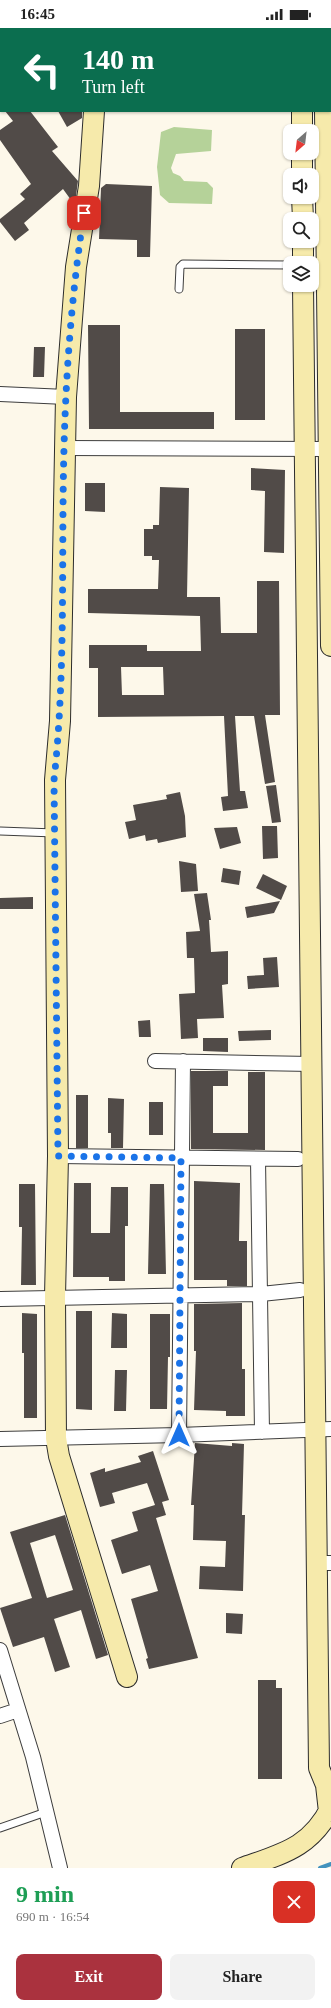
<!DOCTYPE html>
<meta charset="utf-8">
<style>
:root{--surface:#fff;--page:#f2f2f2;--text:#222;--muted:#767676;--accent:#aa323e}
body{margin:0;font-family:Georgia,serif;background:var(--page);color:var(--text);height:100vh;display:flex;flex-direction:column;font-size:15px;white-space:nowrap}
*{box-sizing:border-box;margin:0}
p{font-size:13px;color:var(--muted)}
.icon{flex:none;width:22px;height:22px;fill:none;stroke:currentColor;stroke-width:2;stroke-linecap:round;stroke-linejoin:round}
.map{position:relative;height:1840px;overflow:hidden}
.details{display:flex;flex-direction:column;background:var(--surface);flex:1}
.details>*{flex:none}
.hud{position:absolute;left:0px;top:0px;width:331px;height:84px;box-shadow:0 1px 3px #0004;background:#0b6e4f;color:#fff;overflow:hidden}
.needle{width:26px;rotate:208deg}
.tools{position:absolute;left:283px;top:96px;display:grid;gap:8px}
.tools a{display:grid;place-items:center;width:36px;height:36px;border-radius:8px;background:var(--surface);box-shadow:0 1px 3px #0004;font-size:20px}
.pin{position:absolute;display:grid;place-items:center;width:34px;height:34px;color:#fff;margin:-17px;border-radius:8px;box-shadow:0 2px 6px #0006}
.me{position:absolute;width:44px;margin:-22px;rotate:0deg;stroke-linejoin:round;filter:drop-shadow(0 0 3px #0008)}
.turn{display:flex;align-items:center;gap:14px;height:84px;padding:0 16px;font-size:18px}
.turn .icon{width:52px;height:52px;stroke-width:2.5}
.turn b{display:block;font-size:28px;line-height:34px}
.round{display:grid;place-items:center;flex:none;width:42px;height:42px;border-radius:8px;background:var(--page)}
.overview{display:flex;align-items:center;justify-content:space-between;height:68px;padding:0 16px}
h1{font-size:24px;font-weight:600;line-height:30px;color:#1e9e55}
.button{display:flex;gap:8px;margin-top:auto;padding:8px 16px}
.button a{flex:1;height:46px;border-radius:8px;background:var(--accent);color:#fff;font-size:16px;font-weight:600;line-height:46px;text-align:center}
.button a+a{background:var(--page);color:var(--text)}
.status{display:flex;justify-content:space-between;align-items:center;height:28px;padding:0 20px;background:var(--surface);direction:ltr}
.status svg{height:11px;fill:currentColor}
.map>svg:first-child{display:block}
.forest{fill:#b5d299}
.lines{fill:none;stroke-linecap:round;stroke-linejoin:round}
.stream{stroke:#4393be;stroke-width:4}
.building{fill:#514b48;fill-rule:evenodd}
.lane-casing{stroke:#3d3d3d;stroke-width:9}
.street-casing{stroke:#3d3d3d;stroke-width:16}
.secondary-casing{stroke:#2c2c2c;stroke-width:22}
.lane{stroke:#fff;stroke-width:7}
.street{stroke:#fff;stroke-width:14}
.secondary{stroke:#f6eaab;stroke-width:20}
.route{stroke:#1a73e8;stroke-width:7;stroke-dasharray:0 12.6}
</style>
<div class="status"><b>16:45</b><svg viewBox="0 0 49 12"><path d="M0 12V9h3v3zM5 12V6h3v6zM10 12V3h3v9zM15 12V0h3v12zM26 1h20v11H26zM47 4h2v5h-2z"/></svg></div>
<div class="map">
<svg width="331" height="1840" viewBox="0 0 331 1840">
<rect width="100%" height="100%" fill="#fdf8ea"/>
<path class="forest" d="M174,99L212,102L211,123L176,126L171,140L173,145L180,148L184,153L207,154L213,160L212,176L169,175L160,167L157,139L161,104Z"/>
<g class="lines">
<path class="stream" d="M320,1840L331,1836"/>
</g>
<path class="building" d="M5,83H30L58,119L52,123L78,153L76,168L71,172L63,161L24,195L29,202L15,213L0,194V191L25,171L20,166L31,156L0,112V102L13,93Z
M58,83H82V90L67,99Z
M106,156L152,158L150,229H137V212L99,211L101,160Z
M88,297H120V384H214V401H89Z
M235,301H265V392H235Z
M34,319H45L44,349H33Z
M251,440L285,442L284,525L264,524L265,463L251,462Z
M85,455H105V484L85,483Z
M160,459L189,460L187,569H220L221,605H257V553H279L280,687H265L275,754L265,756L254,688H235L240,763H245L248,780L223,783L221,769L228,768L224,688L98,689V640H89V617H147V623H201L200,588L88,585V561H158L159,532H152V528H144V501H153V497H159ZM121,639H163L164,667H122Z
M276,757L281,794L272,795L266,758Z
M180,764L185,788L186,809L158,815L157,811L146,813L145,807L129,811L125,794L136,792L133,777L167,771L166,767Z
M262,798H277L278,830L263,831Z
M237,799L241,815L220,821L214,800Z
M179,833L196,836L198,863L181,864Z
M223,840L241,843L239,857L221,854Z
M263,846L287,858L281,872L256,860Z
M207,865L211,892H209L211,924L228,923V956L222,957L224,990L197,991L198,1010L181,1011L179,966L195,965L194,930H187L186,904L200,903L194,866Z
M33,869V881H0V870Z
M280,873L274,885L247,890L245,879Z
M277,929L279,959L248,961L247,948L264,947L263,930Z
M150,992L151,1009H139L138,993Z
M271,1002V1012L239,1013L238,1003Z
M203,1010H228V1024L203,1023Z
M191,1043H228V1058H213V1105H248V1044H265V1122L191,1121Z
M76,1067H88V1120H76Z
M108,1070L124,1071L123,1120H111V1105H108Z
M149,1074H163V1107H149Z
M194,1153L240,1155L239,1213H247V1258H227V1252H194Z
M74,1155H91V1205H110L111,1159H128V1198H125V1253H109V1249H73Z
M19,1156H35L36,1257H21L22,1199H19Z
M150,1156H164L166,1246H148Z
M242,1275V1341H245V1388H226V1383L194,1382L196,1323H194V1276Z
M76,1283H92V1382L76,1381Z
M22,1285L37,1286V1390H24V1325H22Z
M112,1285L127,1286V1320H111Z
M150,1286H170V1329H168L167,1381H150Z
M115,1342H127L126,1383H114Z
M195,1415L232,1418V1415L244,1416L242,1487H245L243,1563L199,1561L200,1538L225,1539L226,1513L193,1512L194,1477H191Z
M153,1423L169,1472L162,1474L166,1487L156,1490L198,1630L149,1641L146,1631L148,1630L131,1571L158,1563L150,1537L122,1546L111,1512L138,1503L132,1484L155,1477L147,1455L112,1465L115,1475L100,1479L90,1445L105,1440V1444L141,1434L138,1428Z
M65,1487L108,1627L96,1631L81,1582L54,1591L70,1639L55,1644L44,1609L13,1619L0,1580L32,1570L10,1504ZM55,1507L73,1562L47,1570L30,1515Z
M226,1585L243,1586L242,1606L226,1605Z
M258,1652H276V1660H282V1751H258Z"/>
<g class="lines">
<g class="lane-casing">
<path id="lane" d="M179,261L180,239L183,236L290,237
M0,803L55,805
M0,1800L46,1784"/>
</g>
<g class="street-casing">
<path id="street" d="M312,154L331,166
M0,366L66,369
M64,420L328,421
M155,1033L312,1036
M58,1128L298,1131
M258,1131L262,1404
M0,1271L261,1266L300,1262
M179,1407L183,1033
M0,1411L179,1407L331,1401
M317,1535H331
M0,1622L33,1729L60,1840
M0,1688L18,1682"/>
</g>
<g class="secondary-casing">
<path id="secondary" d="M51,0L53,1
M301,0V1
M323,0V1
M94,83L89,158L76,239L66,369L60,693L55,752L58,1128L55,1269L56,1410L59,1428L127,1649
M302,83V103
M325,83L331,618
M302,125V147
M302,169L303,191
M303,213V235
M303,257L319,1740L326,1757L329,1784
M242,1840C281,1826 311,1820 331,1779"/>
</g>
<use href="#lane" class="lane"/>
<use href="#street" class="street"/>
<use href="#secondary" class="secondary"/>
</g>
<g class="lines">
<path class="route" d="M84,185C72,263 66,342 64,420C61,531 66,642 54,752L58,1128L181,1130L179,1407"/>
</g>
</svg>
<div class="tools">
<a><svg class="needle" viewBox="-14 -14 28 28"><path d="M0-13l5 13h-10z" fill="#e53935"/><path d="M0 13l5-13h-10z" fill="#767676"/></svg></a>
<a><svg class="icon" aria-label="sound" viewBox="0 0 24 24"><path d="M4 9h4l5-4v14l-5-4H4zM17 9q2 3 0 6"/></svg></a>
<a><svg class="icon" aria-label="search" viewBox="0 0 24 24"><circle cx="10" cy="10" r="6"/><path d="M15 15l6 6"/></svg></a>
<a><svg class="icon" aria-label="layers" viewBox="0 0 24 24"><path d="M12 4l9 5-9 5-9-5zM3 14l9 5 9-5"/></svg></a>
</div>
<div class="pin" style="left:84px;top:185px;background:#d93025"><svg class="icon" aria-label="arrive" viewBox="0 0 24 24"><path d="M6 21V4h12l-3 4 3 4H6"/></svg></div>
<svg class="me" style="left:179px;top:1407px" viewBox="-20 -20 40 40"><path d="M0-17L14 15 0 8-14 15z" fill="#1a73e8" stroke="#fff" stroke-width="4"/></svg>
<div class="hud">
<div class="turn"><svg class="icon" aria-label="left" viewBox="0 0 24 24"><path d="M17 20v-9H6M10 6l-5 5 5 5"/></svg><div><b>140 m</b>Turn left</div></div>
</div>
</div>
<section class="details">
<div class="overview"><div><h1>9 min</h1><p>690 m · 16:54</p></div><a class="round" style="background:#d93025;color:#fff"><svg class="icon" aria-label="close" viewBox="0 0 24 24"><path d="M6 6l12 12M18 6L6 18"/></svg></a></div>
<div class="button"><a>Exit</a><a>Share</a></div>
</section>
